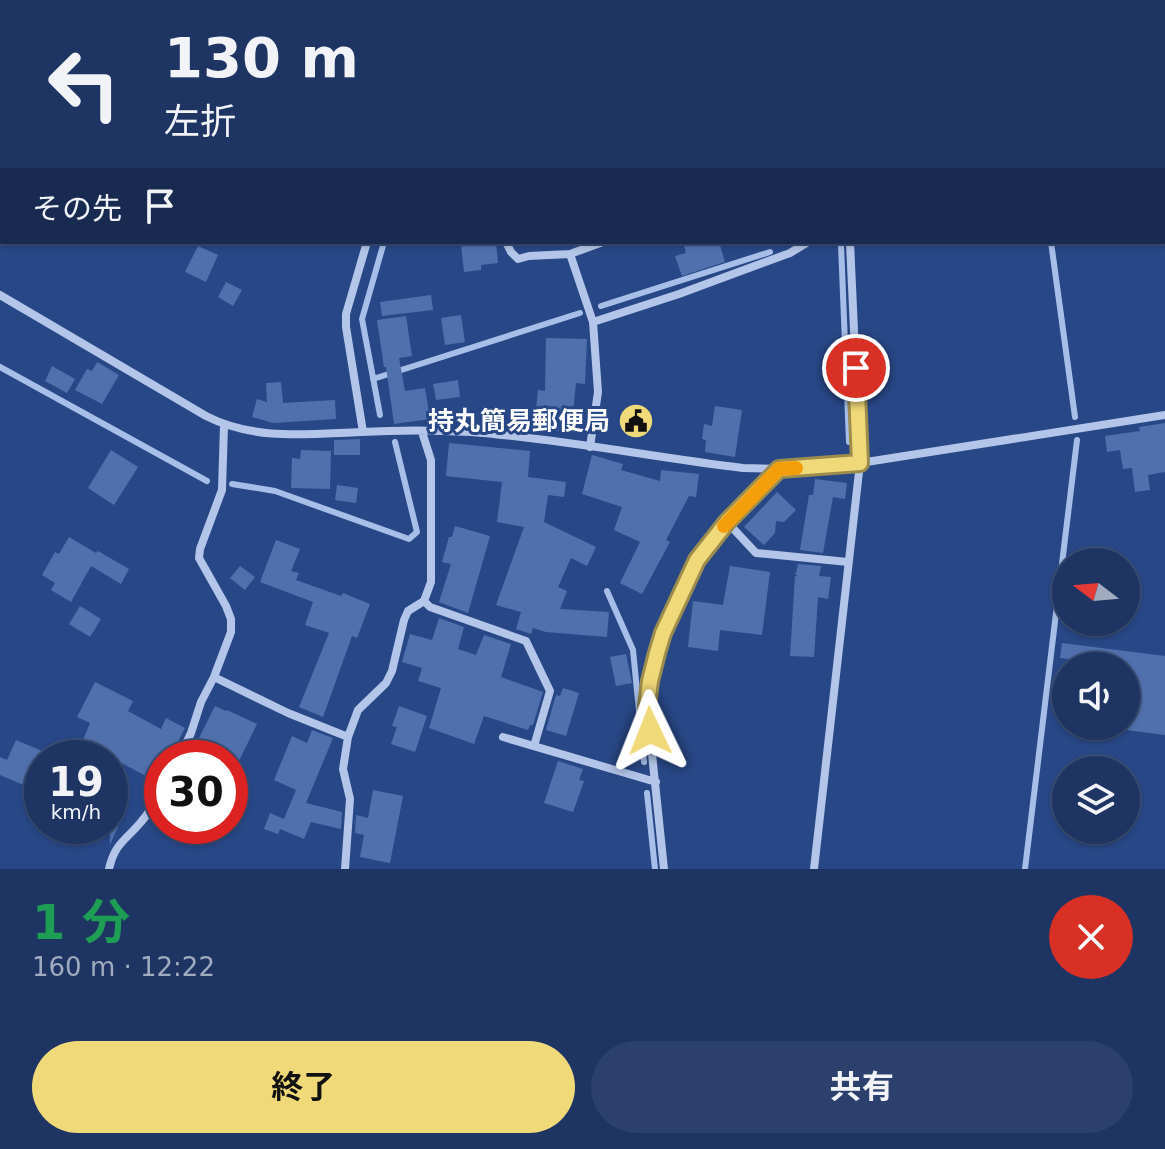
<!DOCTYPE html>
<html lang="ja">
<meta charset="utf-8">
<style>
:root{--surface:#1e3564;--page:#2b406d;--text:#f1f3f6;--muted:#a1abbf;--line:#3c5078;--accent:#f0d979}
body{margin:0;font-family:"DejaVu Sans","Noto Sans JP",sans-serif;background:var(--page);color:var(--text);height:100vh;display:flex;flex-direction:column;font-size:30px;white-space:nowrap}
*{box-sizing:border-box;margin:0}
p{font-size:26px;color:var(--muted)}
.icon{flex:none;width:44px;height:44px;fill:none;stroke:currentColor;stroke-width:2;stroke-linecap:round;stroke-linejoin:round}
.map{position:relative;height:869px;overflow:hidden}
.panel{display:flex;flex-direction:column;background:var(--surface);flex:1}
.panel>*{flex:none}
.top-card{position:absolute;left:0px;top:0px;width:1166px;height:244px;box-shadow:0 2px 6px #0004,0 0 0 2px var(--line);background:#1e3564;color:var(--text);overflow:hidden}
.needle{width:52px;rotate:286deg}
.tools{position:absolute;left:1052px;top:548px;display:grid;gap:16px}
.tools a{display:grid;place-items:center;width:88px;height:88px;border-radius:50%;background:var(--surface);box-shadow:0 2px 6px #0004,0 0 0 2px var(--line);font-size:40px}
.speed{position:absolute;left:24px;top:740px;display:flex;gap:16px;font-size:40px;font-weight:700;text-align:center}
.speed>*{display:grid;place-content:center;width:104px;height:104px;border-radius:50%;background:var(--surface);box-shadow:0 2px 6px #0004,0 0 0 2px var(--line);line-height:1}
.speed small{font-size:20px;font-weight:400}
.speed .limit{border:12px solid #d22;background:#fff;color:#111}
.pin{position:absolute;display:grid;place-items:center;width:68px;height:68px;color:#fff;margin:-34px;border:4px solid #fff;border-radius:50%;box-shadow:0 2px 8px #0007}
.me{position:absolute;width:88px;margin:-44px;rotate:358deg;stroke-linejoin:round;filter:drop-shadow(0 0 6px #0008)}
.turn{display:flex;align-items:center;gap:28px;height:168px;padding:0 32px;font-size:36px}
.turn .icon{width:104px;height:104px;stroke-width:2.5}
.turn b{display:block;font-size:56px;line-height:68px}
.then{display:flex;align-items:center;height:76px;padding:0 32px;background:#0003;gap:16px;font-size:30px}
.round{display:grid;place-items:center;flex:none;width:84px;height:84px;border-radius:42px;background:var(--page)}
.overview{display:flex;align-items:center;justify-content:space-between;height:136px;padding:0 32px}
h1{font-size:48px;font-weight:700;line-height:60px;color:#1e9e55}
.button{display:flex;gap:16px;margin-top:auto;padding:16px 32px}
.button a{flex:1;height:92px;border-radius:48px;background:var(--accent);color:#111;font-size:32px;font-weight:700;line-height:92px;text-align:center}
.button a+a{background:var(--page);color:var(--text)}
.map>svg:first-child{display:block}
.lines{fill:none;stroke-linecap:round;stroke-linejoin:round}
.stream{stroke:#a7bfe8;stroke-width:6}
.building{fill:#5070ad}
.minor{stroke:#b3c5e8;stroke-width:8}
.route-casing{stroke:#9c8d4f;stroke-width:20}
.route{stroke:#f0d979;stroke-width:14}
.slow{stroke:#f59e0b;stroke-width:14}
.labels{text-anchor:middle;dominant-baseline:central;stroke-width:6;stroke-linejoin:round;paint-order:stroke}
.poi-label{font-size:26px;font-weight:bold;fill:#fff;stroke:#284786;text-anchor:end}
</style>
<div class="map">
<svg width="1165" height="869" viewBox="0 0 1165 869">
<rect width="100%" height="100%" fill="#284786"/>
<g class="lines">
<path class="stream" d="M1017,0V2
M242,2V0
M815,2V0
M0,144L2,140
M1051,242L1075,417
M841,245L849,442
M601,306L770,252
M0,367L207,481
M373,379L580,313
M380,415L362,319L384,242
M232,484L275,491L409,539L417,532L395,442
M607,591L633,650L644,762
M647,793L655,869
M1025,869L1077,440"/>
</g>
<path class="building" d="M486,242H496L498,263L481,265V270L464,272L461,245Z
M683,242H719L725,262L682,276L675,256L686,253Z
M198,246L218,255L206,282L185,272Z
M226,282L242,290L233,306L218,297Z
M431,295L433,310L382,316L380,302Z
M461,315L465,342L445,345L441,318Z
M406,316L412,356L399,358L405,391L425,388L430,419L394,424L386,367H384L377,320Z
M546,338L587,339L585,384L576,383L571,432L534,429L538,390L545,391Z
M97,362L119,375L102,404L75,390L87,369L92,371Z
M52,366L75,379L67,393L45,381Z
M458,380L460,397L436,400L433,384Z
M281,382L283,403L335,400L336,419L273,423L252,417L257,399L267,402L266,383Z
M715,406L742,410L735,457L705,452L706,440L702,439L704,424L712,426Z
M630,408L646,411L642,433L626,430Z
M1165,423V472L1148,475L1150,490L1135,492L1132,468L1123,469L1120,450L1107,452L1105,436L1140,431L1139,427Z
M360,439V455H334V440Z
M449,443L530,451L528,477L566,482L564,497L548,495L544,522L596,547L587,566L571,558L558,587L567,591L560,609L609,612L607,637L546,632L533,628L531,634L516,629L521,612L496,605L524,527L497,522L502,482L446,476Z
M111,450L138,467L114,505L88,488Z
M301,450L331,451L330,489L291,488L292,458L300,459Z
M592,455L623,464L621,470L660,481L661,470L699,474L696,497L689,496L666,540L670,542L642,594L620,583L640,542L614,530L622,507L582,494Z
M815,479L847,483L845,499L833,497L823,553L800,550L809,495H813Z
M337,485L358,488L356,503L335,500Z
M777,492L796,510L784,522L776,521L775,533L764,545L744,527Z
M455,526L490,536L468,613L439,602L451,564L442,562L449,537H452Z
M69,537L96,553L98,551L129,569L121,584L91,566L71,602L51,590L55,583L42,575L55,552L59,554Z
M276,540L300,549L291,571L299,573L296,580L341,596L343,593L370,604L357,638L352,636L323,717L299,707L329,633L305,625L313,602L260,582Z
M798,564L821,566L819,576L831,577L828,599L818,597L814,657L790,656L795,576H798L794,573H796Z
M240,566L255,577L245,590L230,578Z
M730,566L770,572L762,635L720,630L718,651L688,647L693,601L723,605Z
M80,606L101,619L90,637L69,624Z
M439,618L464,627L458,649L476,655L484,635L511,644L501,677L543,692L533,725H530L528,730L484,716L474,744L429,728L441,688L418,681L422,668L402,662L410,634L432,640Z
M1062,643L1165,656V735L1126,730V666L1060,658Z
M626,654L632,683L616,686L610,657Z
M95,682L133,701L128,711L161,729L166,718L185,728L171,756L162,751L148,777L112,758H92L78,752L90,723L77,717Z
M563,688L579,693L566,736L546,730L556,695L560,696Z
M215,706L226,711L227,710L257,724L238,763L208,749L210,746L198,740Z
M399,706L427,716L415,752L391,744L397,727L392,726Z
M312,730L333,738L306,803L342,812L341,829L311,822L304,839L280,829L278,834L264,829L270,813L284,819L296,790L274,780L292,736L307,743Z
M16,740L42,751V793L0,775V757L7,760Z
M558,761L583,769L579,780L584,781L573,812L544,803Z
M373,790L403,796L390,863L360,857L364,835L355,833L356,815L368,818Z
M110,799L127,806L110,845Z"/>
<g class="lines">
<path class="minor" d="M234,2V0
M449,2L450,0
M828,2V0
M0,112L2,107
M506,242L511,252L518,259L529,256L570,254L603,242
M570,254L593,322L598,392L590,447
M0,295L206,416C255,441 308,434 361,432C397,430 435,430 471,432C562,439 652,457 743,468L779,469L860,463L1165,415
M593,322L679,294L790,253L808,242
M363,432L346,327V314L367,242
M727,522L756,553L848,562
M424,601L430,607L526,641L550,691L534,746
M214,677L288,713L348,737
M503,737L656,782
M179,758L191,733L201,702L214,677L231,632V619L226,606L199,558L200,549L222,490L224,425
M109,869C115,843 125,841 141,822C149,813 156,801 162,790
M345,869L350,799L343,769L348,737L358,710L386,683L392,671L404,620L408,611L424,601L431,582V460L422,432
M664,869L647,706C652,663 663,634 681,595C686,584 690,571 696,561C715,529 753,496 779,469
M814,869L860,463L850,242"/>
</g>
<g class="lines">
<g class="route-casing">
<path id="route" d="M650,731L647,706L650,681L657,653L663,633L697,560L727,522L779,469L860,463L856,368"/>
</g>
<use href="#route" class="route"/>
<path class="slow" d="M724,526L779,469L796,468"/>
</g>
<defs>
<g id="civic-disc" transform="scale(1.8)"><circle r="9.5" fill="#f0d979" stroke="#284786"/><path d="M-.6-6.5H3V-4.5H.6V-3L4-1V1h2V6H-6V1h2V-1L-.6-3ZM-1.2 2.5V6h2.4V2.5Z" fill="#111"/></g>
</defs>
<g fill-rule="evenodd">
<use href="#civic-disc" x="636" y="421"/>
</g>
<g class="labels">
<g class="poi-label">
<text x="610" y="421">持丸簡易郵便局</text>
</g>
</g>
</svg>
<div class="tools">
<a><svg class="needle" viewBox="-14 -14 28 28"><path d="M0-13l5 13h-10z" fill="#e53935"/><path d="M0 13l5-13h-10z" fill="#a1abbf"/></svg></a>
<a><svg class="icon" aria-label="sound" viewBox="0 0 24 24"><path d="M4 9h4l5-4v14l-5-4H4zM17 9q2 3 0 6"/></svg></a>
<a><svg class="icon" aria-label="layers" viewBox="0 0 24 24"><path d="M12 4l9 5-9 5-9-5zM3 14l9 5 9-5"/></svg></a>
</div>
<div class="speed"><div>19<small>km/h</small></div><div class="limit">30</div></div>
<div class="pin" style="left:856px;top:368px;background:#d93025"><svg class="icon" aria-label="arrive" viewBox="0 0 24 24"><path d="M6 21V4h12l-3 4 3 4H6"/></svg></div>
<svg class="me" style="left:650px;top:731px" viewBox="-20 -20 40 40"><path d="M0-17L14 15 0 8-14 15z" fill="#f0d979" stroke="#fff" stroke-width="4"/></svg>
<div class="top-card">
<div class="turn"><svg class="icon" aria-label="left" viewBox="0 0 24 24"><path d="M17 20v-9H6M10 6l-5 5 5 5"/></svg><div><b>130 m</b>左折</div></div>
<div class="then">その先<svg class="icon" aria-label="arrive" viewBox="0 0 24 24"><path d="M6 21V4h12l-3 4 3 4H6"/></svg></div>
</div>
</div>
<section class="panel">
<div class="overview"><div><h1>1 分</h1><p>160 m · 12:22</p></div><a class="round" style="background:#d93025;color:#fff"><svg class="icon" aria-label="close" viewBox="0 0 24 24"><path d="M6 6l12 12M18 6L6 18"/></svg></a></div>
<div class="button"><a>終了</a><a>共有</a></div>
</section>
